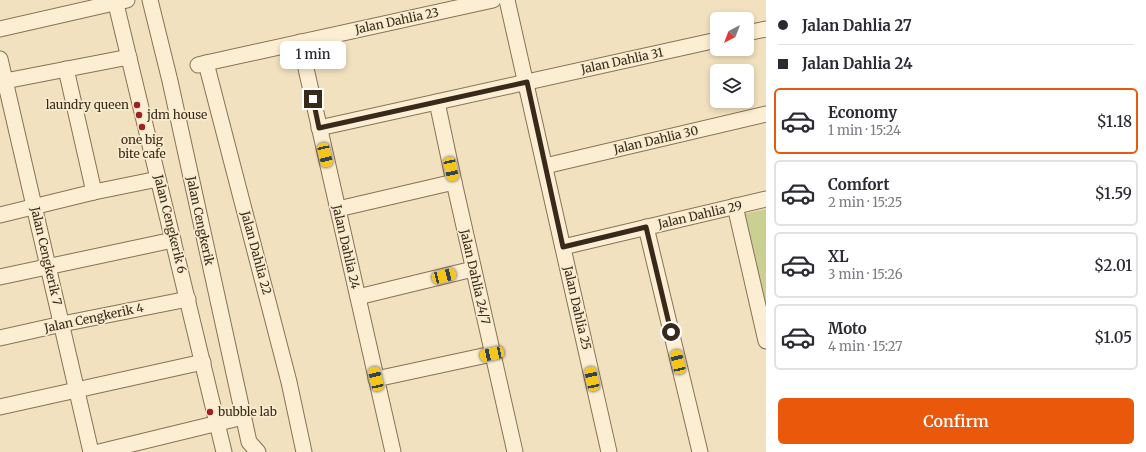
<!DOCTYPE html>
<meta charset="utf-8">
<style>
body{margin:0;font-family:Merriweather,serif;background:#f7f7f7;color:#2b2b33;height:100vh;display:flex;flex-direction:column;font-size:15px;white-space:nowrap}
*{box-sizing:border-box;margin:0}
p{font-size:13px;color:#7c7c81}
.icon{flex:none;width:22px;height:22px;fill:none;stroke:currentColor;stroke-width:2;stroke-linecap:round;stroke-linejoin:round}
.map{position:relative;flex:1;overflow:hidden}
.details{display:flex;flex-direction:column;background:#fff;width:380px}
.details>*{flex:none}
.banner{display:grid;align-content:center;height:88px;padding:0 12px;background:#fff}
.needle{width:26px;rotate:222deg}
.fabs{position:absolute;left:710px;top:12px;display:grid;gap:8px}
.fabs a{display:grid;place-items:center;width:44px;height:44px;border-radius:6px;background:#fff;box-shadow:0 2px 6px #0003;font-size:20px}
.end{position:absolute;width:18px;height:18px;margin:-9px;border:5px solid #39291b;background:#fff;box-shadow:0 0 0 2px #fff}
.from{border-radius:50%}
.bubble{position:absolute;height:28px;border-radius:6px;background:#fff;box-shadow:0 2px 6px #0003;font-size:13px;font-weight:600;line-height:28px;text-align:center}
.car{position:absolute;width:12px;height:24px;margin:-12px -6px;border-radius:5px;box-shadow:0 0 3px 1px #0007;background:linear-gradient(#f5c518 24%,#345 0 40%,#f5c518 0 76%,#345 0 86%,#f5c518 0)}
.banner b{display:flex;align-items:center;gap:14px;height:38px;font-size:15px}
.banner b+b{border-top:1px solid #e1e1e2}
.banner i{width:10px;height:10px;background:#2b2b33}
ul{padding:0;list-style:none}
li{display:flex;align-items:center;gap:12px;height:66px;margin:0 8px 6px;padding:0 4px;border:2px solid #e1e1e2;border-radius:6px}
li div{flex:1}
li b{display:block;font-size:15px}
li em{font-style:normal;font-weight:600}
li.active{border-color:#ea580c}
li>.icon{width:36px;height:36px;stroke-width:1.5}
.primary-button{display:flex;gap:8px;margin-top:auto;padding:8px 12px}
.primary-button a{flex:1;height:46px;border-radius:6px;background:#ea580c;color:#fff;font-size:16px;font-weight:600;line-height:46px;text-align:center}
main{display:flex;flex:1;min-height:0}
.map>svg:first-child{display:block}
.green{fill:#cad092}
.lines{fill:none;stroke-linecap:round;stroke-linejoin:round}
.minor-casing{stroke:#8b7156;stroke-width:17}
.minor{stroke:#fbeed2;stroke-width:15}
.route{stroke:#39291b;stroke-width:5}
.poi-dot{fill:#9e2124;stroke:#f8ebce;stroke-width:1.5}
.labels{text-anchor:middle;stroke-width:3.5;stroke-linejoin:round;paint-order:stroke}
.street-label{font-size:12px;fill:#39291b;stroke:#f8ebce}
.poi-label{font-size:12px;fill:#39291b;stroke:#f8ebce;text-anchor:start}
</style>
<main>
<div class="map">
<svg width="766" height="452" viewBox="0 0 766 452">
<rect width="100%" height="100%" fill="#f1e1be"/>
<polygon class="green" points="766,209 766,302 764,302 743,214"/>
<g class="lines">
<g class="minor-casing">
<g id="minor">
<polyline points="115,0 224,452"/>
<polyline points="150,0 170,81 249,442 258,452"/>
<polyline points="507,0 609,452"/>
<polyline points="0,29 127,0"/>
<polyline points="747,33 766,29"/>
<polyline points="300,42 393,452"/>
<polyline points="0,59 91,452"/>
<polyline points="206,63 493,0"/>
<polyline points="198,65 206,63 289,382 304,452"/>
<polyline points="66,69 94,192"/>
<polyline points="5,81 129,57"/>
<polyline points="437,102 454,182 515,452"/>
<polyline points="319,128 717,40"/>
<polyline points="545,166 766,114"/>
<polyline points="735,206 766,341"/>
<polyline points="338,209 454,182"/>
<polyline points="0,215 94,192 158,179"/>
<polyline points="646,227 700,452"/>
<polyline points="563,247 766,199"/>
<polyline points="0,277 173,240"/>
<polyline points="358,297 473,269"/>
<polyline points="0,338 62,324 188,299"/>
<polyline points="376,379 492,354"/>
<polyline points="0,407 203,362"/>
<polyline points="99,452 243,417"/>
</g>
</g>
<use href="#minor" class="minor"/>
</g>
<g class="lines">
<polyline class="route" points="313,99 319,128 527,82 563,247 646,227 671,332"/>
</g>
<g class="poi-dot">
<circle cx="137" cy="105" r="4"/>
<circle cx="139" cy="115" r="4"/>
<circle cx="142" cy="127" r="4"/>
<circle cx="210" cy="412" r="4"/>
</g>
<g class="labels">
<g class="street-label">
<text transform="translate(397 21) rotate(-12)" y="4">Jalan Dahlia 23</text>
<text transform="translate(622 61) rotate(-12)" y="4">Jalan Dahlia 31</text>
<text transform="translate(656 140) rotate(-13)" y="4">Jalan Dahlia 30</text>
<text transform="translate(700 215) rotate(-13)" y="4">Jalan Dahlia 29</text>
<text transform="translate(200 221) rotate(78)" y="4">Jalan Cengkerik</text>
<text transform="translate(170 224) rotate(76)" y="4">Jalan Cengkerik 6</text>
<text transform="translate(346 247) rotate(77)" y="4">Jalan Dahlia 24</text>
<text transform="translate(256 253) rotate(75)" y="4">Jalan Dahlia 22</text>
<text transform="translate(46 256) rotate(77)" y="4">Jalan Cengkerik 7</text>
<text transform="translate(475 277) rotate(77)" y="4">Jalan Dahlia 24/7</text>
<text transform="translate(577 308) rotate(77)" y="4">Jalan Dahlia 25</text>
<text transform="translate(94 318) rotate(-12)" y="4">Jalan Cengkerik 4</text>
</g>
<g class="poi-label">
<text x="129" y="109" text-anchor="end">laundry queen</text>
<text x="147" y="119">jdm house</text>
<text x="142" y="144" text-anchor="middle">one big<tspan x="142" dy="14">bite cafe</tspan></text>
<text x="218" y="416">bubble lab</text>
</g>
</g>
</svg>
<div class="fabs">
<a><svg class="needle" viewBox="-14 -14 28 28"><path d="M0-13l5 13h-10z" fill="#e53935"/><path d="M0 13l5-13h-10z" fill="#7c7c81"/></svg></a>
<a><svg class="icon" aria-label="layers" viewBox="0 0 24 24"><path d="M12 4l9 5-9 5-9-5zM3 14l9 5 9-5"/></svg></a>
</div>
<i class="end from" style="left:671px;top:332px"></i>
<i class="end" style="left:313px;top:99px"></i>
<div class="bubble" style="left:280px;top:41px;width:66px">1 min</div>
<i class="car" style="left:325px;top:155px;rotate:167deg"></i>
<i class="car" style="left:451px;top:169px;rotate:168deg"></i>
<i class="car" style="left:444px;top:276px;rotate:76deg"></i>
<i class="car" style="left:492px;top:354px;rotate:258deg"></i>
<i class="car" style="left:678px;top:362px;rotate:347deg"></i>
<i class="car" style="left:376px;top:379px;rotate:347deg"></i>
<i class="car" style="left:592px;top:379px;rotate:348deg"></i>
</div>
<section class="details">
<div class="banner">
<b><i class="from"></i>Jalan Dahlia 27</b>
<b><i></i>Jalan Dahlia 24</b>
</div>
<ul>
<li class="active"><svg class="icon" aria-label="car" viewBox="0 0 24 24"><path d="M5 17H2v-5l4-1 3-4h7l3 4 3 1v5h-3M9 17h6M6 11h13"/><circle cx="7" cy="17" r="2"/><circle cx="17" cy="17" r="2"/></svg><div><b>Economy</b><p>1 min · 15:24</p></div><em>$1.18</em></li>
<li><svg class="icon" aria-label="car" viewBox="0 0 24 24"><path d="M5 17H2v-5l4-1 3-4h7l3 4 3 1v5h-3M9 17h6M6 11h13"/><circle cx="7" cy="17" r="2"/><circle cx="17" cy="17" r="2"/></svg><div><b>Comfort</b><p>2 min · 15:25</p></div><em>$1.59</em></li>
<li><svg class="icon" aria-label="car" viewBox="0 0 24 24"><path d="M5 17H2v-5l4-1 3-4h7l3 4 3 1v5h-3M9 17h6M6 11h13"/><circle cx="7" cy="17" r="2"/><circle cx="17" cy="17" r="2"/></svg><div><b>XL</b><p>3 min · 15:26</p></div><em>$2.01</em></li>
<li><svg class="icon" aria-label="car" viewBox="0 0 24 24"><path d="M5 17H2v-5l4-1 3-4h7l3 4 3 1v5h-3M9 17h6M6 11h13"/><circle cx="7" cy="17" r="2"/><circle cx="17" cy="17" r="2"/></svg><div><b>Moto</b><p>4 min · 15:27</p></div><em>$1.05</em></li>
</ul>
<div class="primary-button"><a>Confirm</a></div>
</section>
</main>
